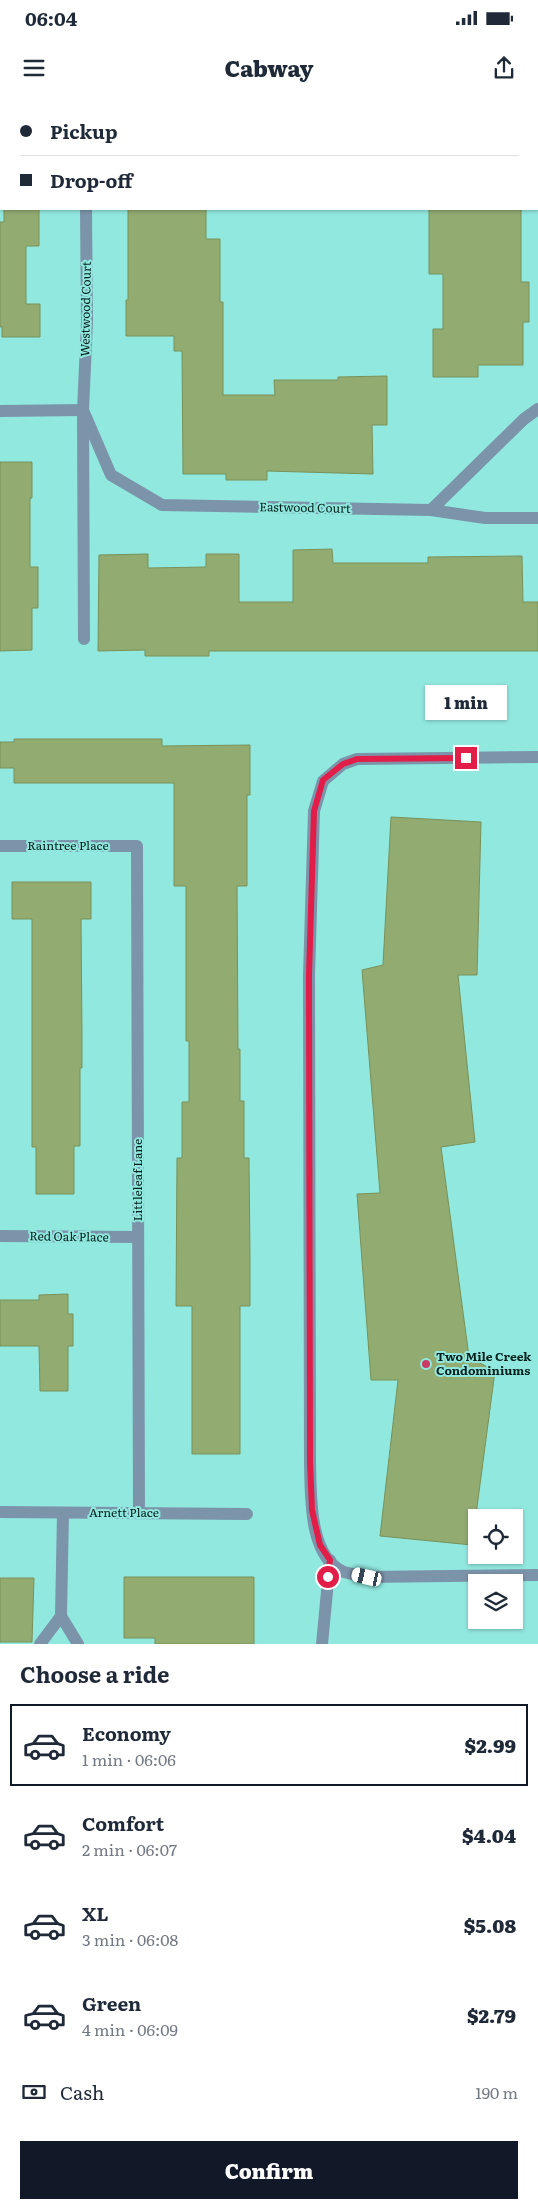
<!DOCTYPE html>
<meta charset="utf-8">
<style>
body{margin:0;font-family:Literata,serif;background:#f6f6f7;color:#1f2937;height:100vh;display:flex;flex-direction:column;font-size:19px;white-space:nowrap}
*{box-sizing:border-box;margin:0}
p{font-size:16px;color:#747a83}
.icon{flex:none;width:28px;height:28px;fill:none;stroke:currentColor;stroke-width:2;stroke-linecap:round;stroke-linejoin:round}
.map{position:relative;height:1544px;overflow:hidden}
.details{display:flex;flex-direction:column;background:#fff;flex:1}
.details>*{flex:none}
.top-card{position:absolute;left:0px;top:0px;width:539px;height:110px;box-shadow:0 1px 4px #0004;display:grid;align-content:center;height:110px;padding:0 20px;background:#fff}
.controls{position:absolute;left:468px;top:1409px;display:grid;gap:10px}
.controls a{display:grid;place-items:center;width:55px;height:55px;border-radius:0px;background:#fff;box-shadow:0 1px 4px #0004;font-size:25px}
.end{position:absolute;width:22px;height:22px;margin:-11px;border:6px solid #e11d48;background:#fff;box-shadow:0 0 0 2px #fff}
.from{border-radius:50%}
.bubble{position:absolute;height:35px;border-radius:0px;background:#fff;box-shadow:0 1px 4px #0004;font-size:16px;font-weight:800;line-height:35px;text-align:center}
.car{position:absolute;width:15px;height:30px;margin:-15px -8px;border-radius:6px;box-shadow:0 0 4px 1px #0007;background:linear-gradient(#fff 24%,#345 0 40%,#fff 0 76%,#345 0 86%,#fff 0)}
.top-card b{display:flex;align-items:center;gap:18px;height:48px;font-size:19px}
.top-card b+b{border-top:1px solid #e0e1e3}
.top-card i{width:12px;height:12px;background:#1f2937}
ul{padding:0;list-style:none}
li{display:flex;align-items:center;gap:15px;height:82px;margin:0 10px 8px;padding:0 10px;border:2px solid transparent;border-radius:0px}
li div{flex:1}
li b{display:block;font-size:19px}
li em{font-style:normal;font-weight:800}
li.current{border-color:#111827}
li>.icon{width:45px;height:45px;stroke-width:1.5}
h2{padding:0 20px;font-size:22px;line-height:60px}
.pay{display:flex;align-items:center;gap:12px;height:55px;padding:0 20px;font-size:19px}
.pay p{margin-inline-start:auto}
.cta{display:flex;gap:10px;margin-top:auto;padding:10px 20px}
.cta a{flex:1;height:58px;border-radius:0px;background:#111827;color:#fff;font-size:20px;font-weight:800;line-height:58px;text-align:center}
.status{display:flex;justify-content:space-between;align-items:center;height:35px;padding:0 25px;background:#fff;direction:ltr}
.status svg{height:14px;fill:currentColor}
header{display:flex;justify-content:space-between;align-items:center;height:65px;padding:0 20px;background:#fff;font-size:22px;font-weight:800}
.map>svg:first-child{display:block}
.building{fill:#92ab71;stroke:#799158}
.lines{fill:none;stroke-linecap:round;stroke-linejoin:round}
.service{stroke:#7c94aa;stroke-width:12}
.minor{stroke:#7c94aa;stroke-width:12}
.route{stroke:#e11d48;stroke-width:6}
.poi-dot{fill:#c83a64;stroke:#91e8df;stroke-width:2}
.labels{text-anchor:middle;stroke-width:4;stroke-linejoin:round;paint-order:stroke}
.street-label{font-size:12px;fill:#031f1c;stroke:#91e8df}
.poi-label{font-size:12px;font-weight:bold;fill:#031f1c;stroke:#91e8df;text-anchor:start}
</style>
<div class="status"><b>06:04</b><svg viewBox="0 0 49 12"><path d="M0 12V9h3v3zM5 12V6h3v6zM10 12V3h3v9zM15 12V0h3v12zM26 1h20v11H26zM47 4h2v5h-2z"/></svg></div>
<header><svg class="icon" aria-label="menu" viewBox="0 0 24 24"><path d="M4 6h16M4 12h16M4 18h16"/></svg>Cabway<svg class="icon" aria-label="share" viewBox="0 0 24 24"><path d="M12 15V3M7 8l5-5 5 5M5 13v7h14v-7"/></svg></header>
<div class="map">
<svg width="538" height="1544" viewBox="0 0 538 1544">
<rect width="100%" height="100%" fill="#91e8df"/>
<g class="building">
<polygon points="4,109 39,109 39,146 26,146 26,204 40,204 40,237 2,237 2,227 0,227 0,122 4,122"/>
<polygon points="128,109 206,109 206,139 220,139 220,202 223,202 223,295 275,295 274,280 338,280 338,277 387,276 387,325 372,325 373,374 267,371 267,380 226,380 226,374 183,374 182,251 174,251 174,236 126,236 126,200 128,200"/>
<polygon points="429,109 521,109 521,182 529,182 529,222 523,222 523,265 478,265 478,277 433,277 433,229 443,229 443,174 429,174"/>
<polygon points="0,362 32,362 32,398 30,398 30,467 38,467 38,508 32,508 32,550 0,551"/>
<polygon points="332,449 333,463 428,463 428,457 522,456 523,502 538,502 538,551 209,551 209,556 145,556 145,550 98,551 99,455 148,454 148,468 206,467 206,454 239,454 239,502 293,502 293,450"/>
<polygon points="14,639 162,639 162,646 250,645 250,695 247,695 247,786 237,786 238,949 240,949 240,1001 244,1001 244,1058 249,1058 250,1158 250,1206 240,1206 240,1354 192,1354 192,1206 176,1206 177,1058 182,1058 182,1002 189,1002 189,941 186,941 186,786 174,786 174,683 14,683 14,668 0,668 0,642 14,642"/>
<polygon points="391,717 481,722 477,875 458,875 475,1042 441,1047 469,1257 495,1271 472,1445 380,1436 398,1280 371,1280 357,1094 380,1093 362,870 383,865"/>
<polygon points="12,782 91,782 91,819 81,819 82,934 82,968 80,968 80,1046 74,1046 74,1094 36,1094 36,1047 32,1047 32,819 12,819"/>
<polygon points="68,1194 68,1214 73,1214 73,1246 68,1246 68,1291 40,1291 39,1246 0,1246 0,1200 39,1200 39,1195"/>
<polygon points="124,1477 254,1477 254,1544 155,1544 155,1538 124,1538"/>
<polygon points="0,1478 34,1478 32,1542 0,1542"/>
</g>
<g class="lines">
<g class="service">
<polyline points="431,410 485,418 538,418"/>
<path d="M538,657L357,659L343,664L323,681L314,711L309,875L310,1362C311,1394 308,1457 344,1472C351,1474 360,1475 367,1477L538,1475"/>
<polyline points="63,1413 61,1516 78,1544"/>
<polyline points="40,1544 61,1516"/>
<polyline points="322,1544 330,1460"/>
</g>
<g class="minor">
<polyline points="85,0 85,1"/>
<polyline points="520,0 521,1"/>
<polyline points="538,27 538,28"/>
<polyline points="83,310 111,375 162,405 431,410 524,319 538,309"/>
<polyline points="0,311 83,310"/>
<polyline points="84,539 83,310 87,222 86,109"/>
<polyline points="0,746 137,746 139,1413"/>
<polyline points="0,1136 138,1137"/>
<polyline points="0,1412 247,1414"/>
</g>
</g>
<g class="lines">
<polyline class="route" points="328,1477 330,1460 320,1445 312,1410 310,1362 309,875 314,711 323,680 343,664 357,659 466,658"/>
</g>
<circle class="poi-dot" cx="426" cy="1264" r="5"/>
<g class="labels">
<g class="street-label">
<text transform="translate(86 209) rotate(-89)" y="4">Westwood Court</text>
<text transform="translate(305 408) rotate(1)" y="4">Eastwood Court</text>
<text x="68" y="750">Raintree Place</text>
<text transform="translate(138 1080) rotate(-90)" y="4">Littleleaf Lane</text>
<text transform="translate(69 1137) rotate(1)" y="4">Red Oak Place</text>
<text x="124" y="1417">Arnett Place</text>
</g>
<g class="poi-label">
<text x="436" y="1261">Two Mile Creek<tspan x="436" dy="14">Condominiums</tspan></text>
</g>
</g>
</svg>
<div class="controls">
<a><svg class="icon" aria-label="locate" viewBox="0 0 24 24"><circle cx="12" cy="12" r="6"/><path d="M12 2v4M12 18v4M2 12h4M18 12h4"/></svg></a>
<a><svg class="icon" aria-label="layers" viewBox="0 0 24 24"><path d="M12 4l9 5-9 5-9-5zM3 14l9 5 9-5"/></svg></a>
</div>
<i class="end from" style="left:328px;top:1477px"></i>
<i class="end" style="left:466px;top:658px"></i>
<div class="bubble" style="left:425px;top:585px;width:82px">1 min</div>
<i class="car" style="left:367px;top:1477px;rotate:283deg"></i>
<div class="top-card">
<b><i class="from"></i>Pickup</b>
<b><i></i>Drop-off</b>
</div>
</div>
<section class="details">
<h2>Choose a ride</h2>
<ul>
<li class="current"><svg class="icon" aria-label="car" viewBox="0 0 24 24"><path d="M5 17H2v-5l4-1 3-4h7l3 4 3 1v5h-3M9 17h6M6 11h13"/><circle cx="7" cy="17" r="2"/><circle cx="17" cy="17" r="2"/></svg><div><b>Economy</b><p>1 min · 06:06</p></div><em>$2.99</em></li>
<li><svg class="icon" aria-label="car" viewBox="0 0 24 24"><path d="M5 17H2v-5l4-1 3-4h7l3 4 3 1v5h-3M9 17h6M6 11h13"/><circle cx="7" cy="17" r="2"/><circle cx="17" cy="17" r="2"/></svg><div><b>Comfort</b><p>2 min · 06:07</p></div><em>$4.04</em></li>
<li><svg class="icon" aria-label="car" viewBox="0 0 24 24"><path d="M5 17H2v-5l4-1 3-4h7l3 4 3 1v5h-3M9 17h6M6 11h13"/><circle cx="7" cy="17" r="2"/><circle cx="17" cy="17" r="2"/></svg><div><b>XL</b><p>3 min · 06:08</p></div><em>$5.08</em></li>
<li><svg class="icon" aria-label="car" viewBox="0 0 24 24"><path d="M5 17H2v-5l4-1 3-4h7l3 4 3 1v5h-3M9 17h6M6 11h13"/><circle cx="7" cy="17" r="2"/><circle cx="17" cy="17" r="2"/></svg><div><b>Green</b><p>4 min · 06:09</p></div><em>$2.79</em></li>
</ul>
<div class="pay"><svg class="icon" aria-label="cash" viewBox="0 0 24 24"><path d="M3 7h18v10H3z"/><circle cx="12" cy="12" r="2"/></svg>Cash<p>190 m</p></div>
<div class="cta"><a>Confirm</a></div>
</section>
